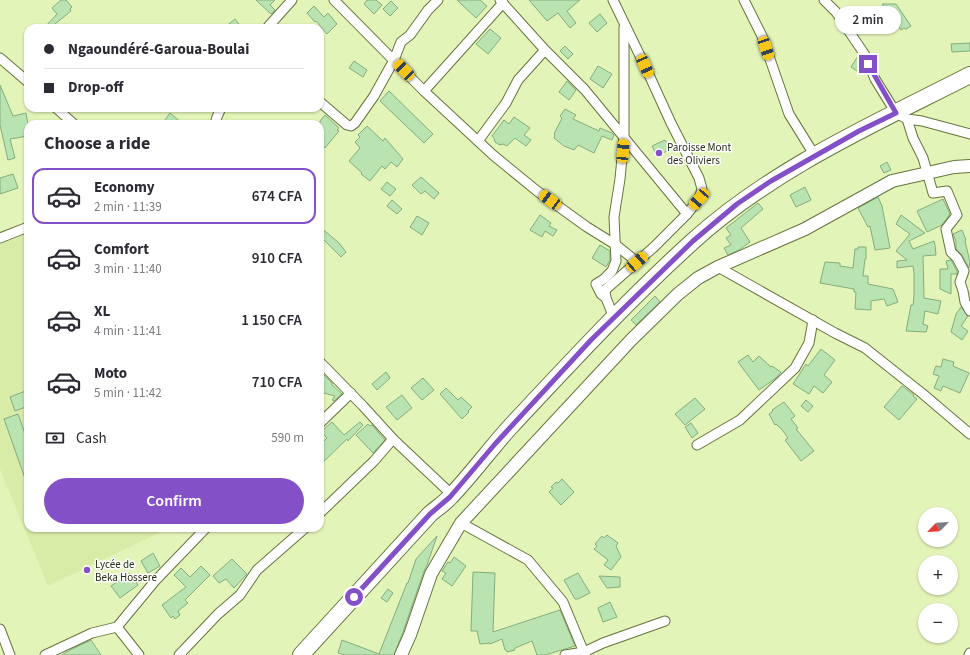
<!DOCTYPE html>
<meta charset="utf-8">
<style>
body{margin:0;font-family:"Source Sans 3",sans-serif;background:#f7f7f7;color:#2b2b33;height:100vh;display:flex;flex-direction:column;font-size:15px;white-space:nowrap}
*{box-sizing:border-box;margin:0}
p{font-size:13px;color:#7c7c81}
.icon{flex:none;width:22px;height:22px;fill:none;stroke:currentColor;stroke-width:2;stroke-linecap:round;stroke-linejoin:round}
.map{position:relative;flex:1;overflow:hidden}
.drawer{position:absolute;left:24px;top:120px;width:300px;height:412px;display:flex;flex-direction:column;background:#fff;border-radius:12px;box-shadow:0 1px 3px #0004}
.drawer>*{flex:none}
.banner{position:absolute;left:24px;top:24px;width:300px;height:88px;border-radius:12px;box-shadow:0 1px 3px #0004;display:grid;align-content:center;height:88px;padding:0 20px;background:#fff}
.needle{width:26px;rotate:246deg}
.fabs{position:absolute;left:918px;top:507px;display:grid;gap:8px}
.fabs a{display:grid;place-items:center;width:40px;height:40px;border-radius:50%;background:#fff;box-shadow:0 1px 3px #0004;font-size:20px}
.end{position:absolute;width:18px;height:18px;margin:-9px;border:5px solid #8450c7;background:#fff;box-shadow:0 0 0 2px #fff}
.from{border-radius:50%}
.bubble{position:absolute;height:28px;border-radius:14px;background:#fff;box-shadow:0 1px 3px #0004;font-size:13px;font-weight:600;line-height:28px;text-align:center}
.car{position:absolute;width:12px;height:24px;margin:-12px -6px;border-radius:5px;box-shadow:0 0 3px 1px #0007;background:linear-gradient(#f5c518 24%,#345 0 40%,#f5c518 0 76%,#345 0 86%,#f5c518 0)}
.banner b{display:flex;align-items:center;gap:14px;height:38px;font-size:15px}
.banner b+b{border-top:1px solid #e1e1e2}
.banner i{width:10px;height:10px;background:#2b2b33}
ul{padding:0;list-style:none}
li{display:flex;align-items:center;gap:12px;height:56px;margin:0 8px 6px;padding:0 12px;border:2px solid transparent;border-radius:12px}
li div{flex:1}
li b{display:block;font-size:15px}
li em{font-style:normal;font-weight:600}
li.current{border-color:#8450c7}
li>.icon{width:36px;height:36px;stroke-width:1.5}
h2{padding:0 20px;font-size:18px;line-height:48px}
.pay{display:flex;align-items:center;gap:10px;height:44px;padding:0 20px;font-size:15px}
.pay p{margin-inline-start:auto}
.primary-button{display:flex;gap:8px;margin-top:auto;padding:8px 20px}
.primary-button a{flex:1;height:46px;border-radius:24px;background:#8450c7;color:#fff;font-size:16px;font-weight:600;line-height:46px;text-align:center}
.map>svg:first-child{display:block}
.built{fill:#d8eba7}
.building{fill:#b9e4b2;stroke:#84ad7d}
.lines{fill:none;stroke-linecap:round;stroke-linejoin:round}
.street-casing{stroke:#66743d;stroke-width:11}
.secondary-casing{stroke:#66743d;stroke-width:14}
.highway-casing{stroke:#66743d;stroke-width:18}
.street{stroke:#fff;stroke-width:9}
.secondary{stroke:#fff;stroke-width:12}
.highway{stroke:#fff;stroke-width:16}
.route{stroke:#8450c7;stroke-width:5}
.poi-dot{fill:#8450c7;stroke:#fff;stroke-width:1.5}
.labels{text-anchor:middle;stroke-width:3;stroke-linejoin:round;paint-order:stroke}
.poi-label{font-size:11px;fill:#292f18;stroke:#fff;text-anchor:start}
</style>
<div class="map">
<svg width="970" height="655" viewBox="0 0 970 655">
<rect width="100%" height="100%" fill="#e3f4b8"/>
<polygon class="built" points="28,233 28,528 169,528 48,586 0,469 0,244"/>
<g class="building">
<polygon points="61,0 66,0 72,7 70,9 71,11 50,28 46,28 45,27 57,14 52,8"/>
<polygon points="256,0 275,0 270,5 275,10 271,14"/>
<polygon points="367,0 376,0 382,5 374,14 364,4"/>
<polygon points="457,0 480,0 487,6 476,18"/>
<polygon points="529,0 580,0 567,11 576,23 570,28 558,13 547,21"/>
<polygon points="391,1 398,8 390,16 383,9"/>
<polygon points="882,4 896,4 911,26 906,29 904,28 901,30"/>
<polygon points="314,6 324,17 328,13 337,24 327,34 316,21 315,22 307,13"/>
<polygon points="600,14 607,23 597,32 589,23"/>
<polygon points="235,19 242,28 224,28"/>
<polygon points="490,29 501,38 488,54 476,44"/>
<polygon points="970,43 970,51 952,52 951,44"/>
<polygon points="565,46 573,54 568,59 560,51"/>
<polygon points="858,56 862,63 857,71 851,67"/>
<polygon points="354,61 367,70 363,77 349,68"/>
<polygon points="598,66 612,74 603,88 590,79"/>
<polygon points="567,81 576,90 569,100 559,92"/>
<polygon points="0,85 13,116 26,113 28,124 28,126 26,126 28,136 10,139 15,158 8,160 0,125"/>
<polygon points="389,91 433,134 424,143 380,101"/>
<polygon points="565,109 576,115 573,119 599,131 600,128 612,133 614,135 612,140 602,136 594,153 578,145 574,150 564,146 554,138 555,135 554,134 562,118 560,116"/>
<polygon points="170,113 183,124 162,124"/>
<polygon points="325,115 339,128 337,130 339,131 325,148 320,141 320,121"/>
<polygon points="514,117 530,128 524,135 531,140 526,146 515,138 507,146 503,144 500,145 495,142 494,138 492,136 504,120 509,124"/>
<polygon points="367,126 383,141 385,138 403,159 397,167 391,162 385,169 382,166 370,181 361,174 362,173 349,161 360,148 355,142 360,137 358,135"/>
<polygon points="665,140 671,149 657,156 652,146"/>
<polygon points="887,162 891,170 884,173 880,166"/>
<polygon points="13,174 18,188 0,194 0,178"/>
<polygon points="421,177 439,193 434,199 425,191 421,194 412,185"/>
<polygon points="387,182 396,189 390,196 381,189"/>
<polygon points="805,187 811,200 796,207 790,195"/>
<polygon points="878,197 882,206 890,248 875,250 870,226 868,227 858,208"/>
<polygon points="943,199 950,214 942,225 927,232 917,211"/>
<polygon points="392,200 402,209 397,214 387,206"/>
<polygon points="758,203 763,209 741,228 750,242 739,250 728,255 724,248 731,245 726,238 731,235 726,228"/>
<polygon points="540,215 551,223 549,226 557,230 553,236 545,231 542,237 530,230"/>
<polygon points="901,215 925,233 909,241 913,249 934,241 935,245 936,255 923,256 924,298 941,301 938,314 925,311 923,324 928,326 926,332 906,331 911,305 913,305 914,296 914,273 913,266 897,268 897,261 907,260 896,251 910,234 896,224"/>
<polygon points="417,216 429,223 422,235 410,227"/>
<polygon points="320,227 339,243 346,252 341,257 320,236"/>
<polygon points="962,230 966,240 965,241 970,262 969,268 962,255 956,249 956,241 953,234"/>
<polygon points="600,245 610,251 610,260 606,267 592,258"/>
<polygon points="858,247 866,247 866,259 865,259 863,276 868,276 868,284 893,289 898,302 887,306 884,299 871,301 871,310 855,309 856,292 854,292 854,289 820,283 825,262 840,263 840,266 853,268 855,249 858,249"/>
<polygon points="951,260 957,271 957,274 951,274 951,294 940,289 940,269 948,269 946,261"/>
<polygon points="655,296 660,302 636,325 631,320"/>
<polygon points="961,307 968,316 961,326 968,331 962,340 951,332 956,314"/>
<polygon points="821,349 835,360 824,375 832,382 823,393 814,386 809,394 793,384 806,364 808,366"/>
<polygon points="748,355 753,362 759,356 771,367 772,366 781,372 776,378 759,390 738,362"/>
<polygon points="943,359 954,362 953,366 969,373 960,393 943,386 941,391 934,388 939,376 933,374 936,366 941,367"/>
<polygon points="320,371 332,383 332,385 342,394 334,401 332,400 335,396 320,392"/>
<polygon points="386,372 390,378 377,390 372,384"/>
<polygon points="423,378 434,390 422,400 411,388"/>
<polygon points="902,386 914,395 913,396 917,399 899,420 884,407"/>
<polygon points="446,388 458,400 461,397 472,407 468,411 469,412 462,419 440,394"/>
<polygon points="28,390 28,406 15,411 10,397"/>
<polygon points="402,395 412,408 397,420 386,407"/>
<polygon points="695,398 705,409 685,425 675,414"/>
<polygon points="806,400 813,406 808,412 801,406"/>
<polygon points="784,402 795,416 791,419 798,428 796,429 814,451 801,461 785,440 788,438 780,427 779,427 776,424 775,425 769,414 773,411 772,410"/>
<polygon points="18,414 28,442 27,484 4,419"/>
<polygon points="332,422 344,435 360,422 363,425 348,441 347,439 320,465 320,445 327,438 321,432"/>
<polygon points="691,423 698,433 692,438 685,427"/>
<polygon points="368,424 370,426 372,425 385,440 373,453 356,435"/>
<polygon points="562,479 574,492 561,505 549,492 553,488 551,487 556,482 558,483"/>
<polygon points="607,535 618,543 616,546 621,557 611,570 604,565 608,560 594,549 597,546 595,544 602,536 604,538"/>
<polygon points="437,536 427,565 424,571 403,632 394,655 345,655 338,653 342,640 379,654 407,583 408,583 416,559"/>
<polygon points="153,553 160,566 148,573 141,561"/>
<polygon points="454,557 466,566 452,586 442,579 446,573 442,571 448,562 450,563"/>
<polygon points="232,559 247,574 234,588 226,579 219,583 213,576"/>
<polygon points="201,566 210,575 185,600 188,603 178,611 180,615 175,619 173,616 171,618 162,605 186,587 174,575 181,568 190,577"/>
<polygon points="473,572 495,573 493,632 560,610 575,646 545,655 537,655 532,641 515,648 515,650 507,652 506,650 505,650 502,639 490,644 490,643 480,644 477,631 471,631"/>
<polygon points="130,573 138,585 120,598 111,586"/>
<polygon points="578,573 590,593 578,599 575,599 564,580"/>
<polygon points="599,576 620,577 620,587 607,588"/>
<polygon points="388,589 393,593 387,602 381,598"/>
<polygon points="610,602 617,617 603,622 598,608"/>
<polygon points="91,640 101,655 62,655 70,650"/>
</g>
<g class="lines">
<g class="street-casing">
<g id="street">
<polyline points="334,0 424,91 493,155 537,191 587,227 616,245 637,262"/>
<polyline points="500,0 545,50 585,90 687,214"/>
<polyline points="613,0 645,66 671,123 699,178 702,189 699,199 687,214 654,247 605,290 606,298 614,318"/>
<polyline points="744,0 762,36 789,114 815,156"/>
<polyline points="824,0 836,12 865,55 875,79 896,113 907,119 913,138 923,158 933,193 947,191 957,215 946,229 951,252 957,258 964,271 960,282 963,291 965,302 970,311"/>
<polyline points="267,28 292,0"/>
<polyline points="0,58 28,82"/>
<polyline points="424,91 503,3"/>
<polyline points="320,102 347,125 351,126 355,123 374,96 394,60 401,42 410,35 428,10 438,0"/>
<polyline points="56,108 74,124"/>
<polyline points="907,119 922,121 970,134"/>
<polyline points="215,124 217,117 221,108"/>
<polyline points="478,141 506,103 518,80 545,50"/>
<polyline points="0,238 28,227"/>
<polyline points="718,267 835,333 865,348 923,394 970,434"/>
<polyline points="606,298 601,294 596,284 604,279 612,271 616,261 614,217 620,179 624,136 624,27"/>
<polyline points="320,362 363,406 393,439 447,490 450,497"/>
<polyline points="320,423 351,393"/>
<polyline points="697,445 740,420 795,368 809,343 813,320"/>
<polyline points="320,513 374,461 393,439"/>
<polyline points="461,523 528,560 563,602 585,655"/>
<polyline points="117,627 139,655"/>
<polyline points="0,629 10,655"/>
<polyline points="45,655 92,633 117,627 155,581 206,528"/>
<polyline points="179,655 218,614 240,595 257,570 305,528"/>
<polyline points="565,655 584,652 603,643 665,621"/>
<polyline points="969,655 970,653"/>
</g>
</g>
<g class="secondary-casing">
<polyline id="secondary" points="401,655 410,635 431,574 461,523 631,340 678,294 698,278 718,267 805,229 892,181 954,167 970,166"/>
</g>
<g class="highway-casing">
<path id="highway" d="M301,655L430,514C437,508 445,503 451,496C472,474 490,449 511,426C570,363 628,300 692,242C772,169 874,124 970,75"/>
</g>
<use href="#street" class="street"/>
<use href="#secondary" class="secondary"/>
<use href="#highway" class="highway"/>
</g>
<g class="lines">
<polyline class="route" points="354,597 430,514 450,497 495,444 591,340 693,241 737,204 771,181 859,131 896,113 868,64"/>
</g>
<g class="poi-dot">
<circle cx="659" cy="153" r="4"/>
<circle cx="87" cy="570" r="4"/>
</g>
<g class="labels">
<g class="poi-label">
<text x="667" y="151">Paroisse Mont<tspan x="667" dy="13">des Oliviers</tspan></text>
<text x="95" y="568">Lycée de<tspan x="95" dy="13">Beka Hossere</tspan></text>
</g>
</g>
</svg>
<div class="fabs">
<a><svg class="needle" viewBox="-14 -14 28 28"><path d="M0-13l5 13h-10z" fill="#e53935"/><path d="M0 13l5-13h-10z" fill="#7c7c81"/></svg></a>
<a>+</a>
<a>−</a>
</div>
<i class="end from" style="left:354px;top:597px"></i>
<i class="end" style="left:868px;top:64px"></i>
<div class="bubble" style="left:835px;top:6px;width:66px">2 min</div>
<i class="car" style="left:766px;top:48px;rotate:162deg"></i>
<i class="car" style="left:645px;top:66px;rotate:156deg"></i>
<i class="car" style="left:404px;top:70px;rotate:316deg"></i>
<i class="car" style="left:623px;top:151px;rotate:5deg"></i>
<i class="car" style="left:699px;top:199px;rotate:221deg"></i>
<i class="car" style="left:550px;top:200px;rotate:306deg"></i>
<i class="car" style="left:637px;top:262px;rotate:49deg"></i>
<div class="banner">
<b><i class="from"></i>Ngaoundéré-Garoua-Boulai</b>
<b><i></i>Drop-off</b>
</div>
<section class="drawer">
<h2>Choose a ride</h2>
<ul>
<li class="current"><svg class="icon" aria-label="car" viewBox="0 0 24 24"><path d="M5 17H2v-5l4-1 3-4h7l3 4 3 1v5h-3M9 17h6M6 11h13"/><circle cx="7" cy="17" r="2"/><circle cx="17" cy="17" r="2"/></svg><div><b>Economy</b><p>2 min · 11:39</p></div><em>674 CFA</em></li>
<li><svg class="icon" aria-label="car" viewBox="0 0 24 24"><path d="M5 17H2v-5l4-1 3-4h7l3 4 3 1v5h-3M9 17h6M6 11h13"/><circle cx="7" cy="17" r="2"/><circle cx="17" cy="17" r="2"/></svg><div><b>Comfort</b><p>3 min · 11:40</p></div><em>910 CFA</em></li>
<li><svg class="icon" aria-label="car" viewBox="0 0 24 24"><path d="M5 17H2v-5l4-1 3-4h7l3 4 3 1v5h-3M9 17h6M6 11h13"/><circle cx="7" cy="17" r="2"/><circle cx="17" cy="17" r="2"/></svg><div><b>XL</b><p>4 min · 11:41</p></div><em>1 150 CFA</em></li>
<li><svg class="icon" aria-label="car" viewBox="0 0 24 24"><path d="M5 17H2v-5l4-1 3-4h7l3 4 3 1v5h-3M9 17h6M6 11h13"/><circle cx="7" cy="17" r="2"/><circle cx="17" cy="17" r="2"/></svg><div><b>Moto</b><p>5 min · 11:42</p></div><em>710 CFA</em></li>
</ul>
<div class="pay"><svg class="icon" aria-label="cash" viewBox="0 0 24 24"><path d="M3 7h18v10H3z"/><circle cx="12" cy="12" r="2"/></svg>Cash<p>590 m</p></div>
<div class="primary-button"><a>Confirm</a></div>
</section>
</div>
